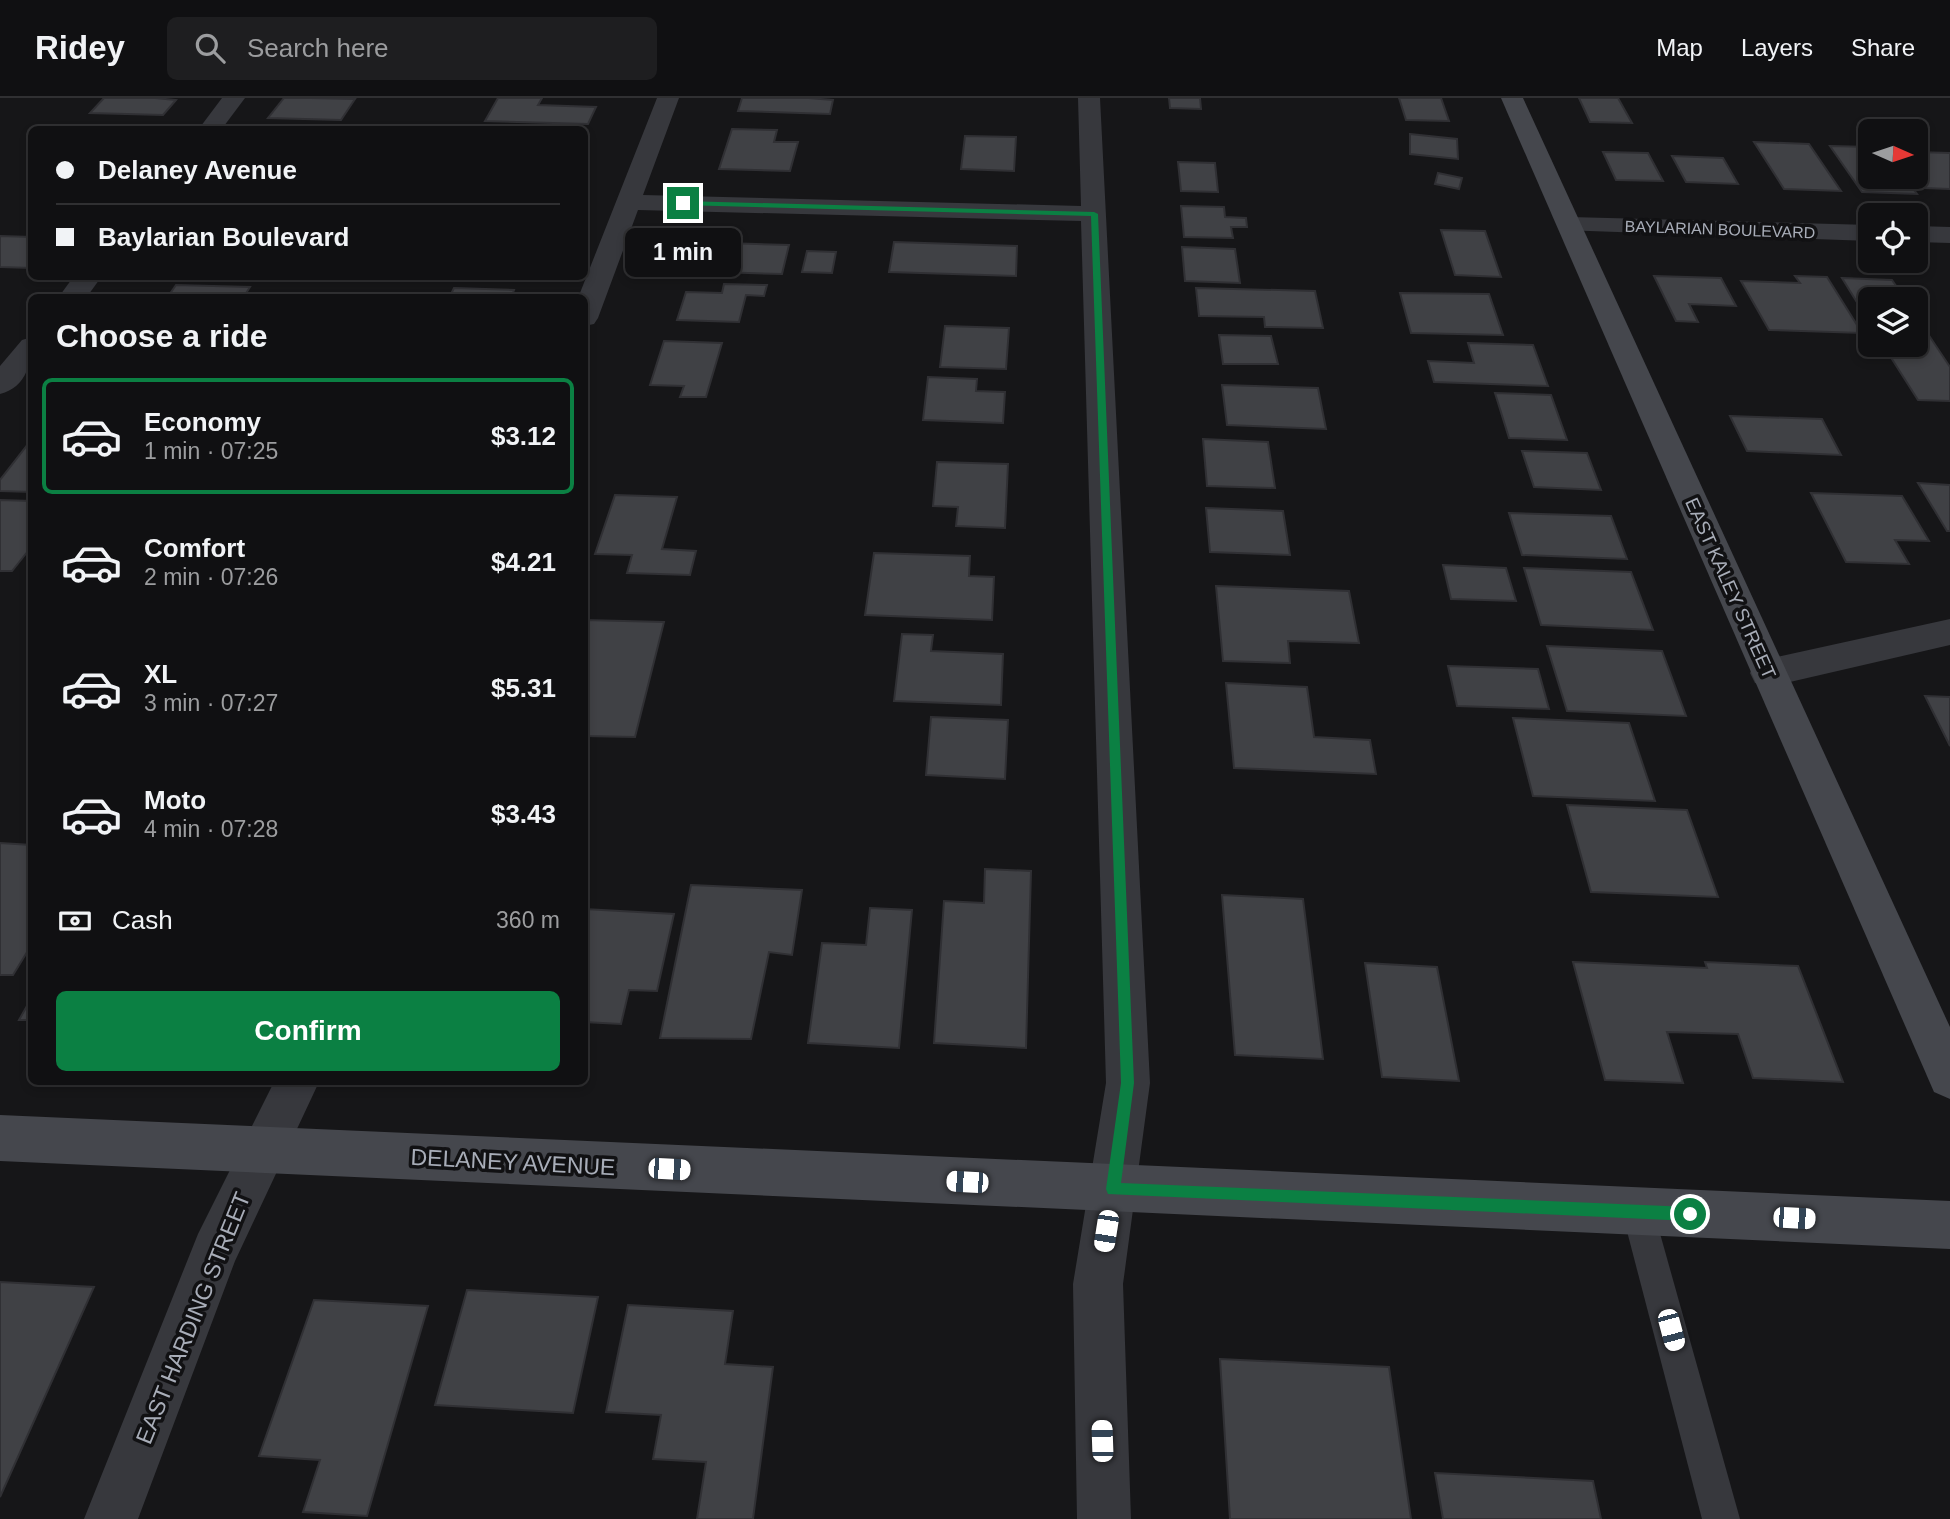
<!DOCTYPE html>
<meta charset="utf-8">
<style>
body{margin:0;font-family:Helvetica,sans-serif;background:#1e1e20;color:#f1f3f6;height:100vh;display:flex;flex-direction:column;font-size:26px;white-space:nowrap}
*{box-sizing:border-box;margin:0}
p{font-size:23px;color:#9c9d9f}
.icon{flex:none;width:38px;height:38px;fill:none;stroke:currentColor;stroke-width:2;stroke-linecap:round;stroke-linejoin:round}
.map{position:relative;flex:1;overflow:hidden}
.sheet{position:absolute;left:28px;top:196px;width:560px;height:791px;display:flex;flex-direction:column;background:#101012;border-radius:10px;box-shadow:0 4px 10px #0003,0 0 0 2px #303032}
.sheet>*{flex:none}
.banner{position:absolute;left:28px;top:28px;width:560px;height:154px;border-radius:10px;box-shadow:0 4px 10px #0003,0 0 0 2px #303032;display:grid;align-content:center;height:154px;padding:0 28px;background:#101012}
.needle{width:46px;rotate:93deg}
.buttons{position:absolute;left:1858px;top:21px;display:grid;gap:14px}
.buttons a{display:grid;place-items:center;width:70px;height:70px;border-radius:10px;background:#101012;box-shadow:0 4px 10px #0003,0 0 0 2px #303032;font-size:35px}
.end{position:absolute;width:32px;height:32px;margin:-16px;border:9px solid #0b8043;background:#fff;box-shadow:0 0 0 4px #fff}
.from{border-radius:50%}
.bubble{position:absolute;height:49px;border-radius:10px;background:#101012;box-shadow:0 4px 10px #0003,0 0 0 2px #303032;font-size:23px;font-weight:600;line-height:49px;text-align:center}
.car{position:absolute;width:21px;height:42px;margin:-21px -10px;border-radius:9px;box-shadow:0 0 5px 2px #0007;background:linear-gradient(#fff 24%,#345 0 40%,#fff 0 76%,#345 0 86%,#fff 0)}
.banner b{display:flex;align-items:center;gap:24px;height:66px;font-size:26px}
.banner b+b{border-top:2px solid #303032}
.banner i{width:18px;height:18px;background:#f1f3f6}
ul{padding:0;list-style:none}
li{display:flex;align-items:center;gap:21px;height:116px;margin:0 14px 10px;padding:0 14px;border:4px solid transparent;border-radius:10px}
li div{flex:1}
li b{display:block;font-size:26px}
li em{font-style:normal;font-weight:600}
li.current{border-color:#0b8043}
li>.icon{width:63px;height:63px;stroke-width:1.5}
h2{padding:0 28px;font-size:32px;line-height:84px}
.pay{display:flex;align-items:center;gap:18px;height:77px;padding:0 28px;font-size:26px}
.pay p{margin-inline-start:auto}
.button{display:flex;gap:14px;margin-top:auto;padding:14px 28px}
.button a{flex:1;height:80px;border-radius:10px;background:#0b8043;color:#fff;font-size:28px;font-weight:600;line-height:80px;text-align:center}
header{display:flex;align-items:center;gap:42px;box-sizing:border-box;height:98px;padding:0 35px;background:#101012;border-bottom:2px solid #303032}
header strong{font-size:33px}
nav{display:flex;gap:38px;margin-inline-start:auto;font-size:24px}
.search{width:490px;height:63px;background:#1e1e20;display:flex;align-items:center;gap:18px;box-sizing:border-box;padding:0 24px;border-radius:10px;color:#9c9d9f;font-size:26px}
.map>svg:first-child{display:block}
.building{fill:#404145;stroke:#303034;stroke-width:2}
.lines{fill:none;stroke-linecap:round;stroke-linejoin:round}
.lane{fill:#37383d;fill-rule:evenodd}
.street{fill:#37383d;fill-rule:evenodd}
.secondary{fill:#45474d;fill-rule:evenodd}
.route{fill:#0b8043}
.labels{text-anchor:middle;stroke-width:7;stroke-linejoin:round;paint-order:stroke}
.far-street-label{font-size:16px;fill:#a8adb8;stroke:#111113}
.street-label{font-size:19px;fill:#a8adb8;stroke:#111113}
.near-street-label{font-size:23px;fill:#a8adb8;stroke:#111113}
</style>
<header>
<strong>Ridey</strong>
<div class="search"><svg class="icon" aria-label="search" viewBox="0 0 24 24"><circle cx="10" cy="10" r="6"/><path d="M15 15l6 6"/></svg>Search here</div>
<nav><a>Map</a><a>Layers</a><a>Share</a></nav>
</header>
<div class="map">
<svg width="1950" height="1421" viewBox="0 0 1950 1421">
<rect width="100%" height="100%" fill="#161618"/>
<g class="building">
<polygon points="104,0 155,0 176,2 163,17 90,15"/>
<polygon points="284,0 311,0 355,1 341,22 268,20"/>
<polygon points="498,0 542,0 538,7 596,9 588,26 485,23"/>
<polygon points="742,0 809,0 833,2 830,16 738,13"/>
<polygon points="1169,0 1200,0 1201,11 1170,10"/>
<polygon points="1399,0 1441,0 1449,23 1406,22"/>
<polygon points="1579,0 1618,0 1632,25 1590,24"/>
<polygon points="109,27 149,29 147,32 105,32"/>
<polygon points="261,27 318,29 317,32 258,32"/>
<polygon points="732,31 777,32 774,44 798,44 790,73 719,71"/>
<polygon points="1410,36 1457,41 1458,61 1410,56"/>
<polygon points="965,38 1016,39 1014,73 961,71"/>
<polygon points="1754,44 1809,46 1841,93 1784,91"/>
<polygon points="1830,48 1871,49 1871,79 1905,79 1917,96 1862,94"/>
<polygon points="1603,54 1648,55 1663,83 1616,82"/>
<polygon points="1916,54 1950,55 1950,91 1924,90 1915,79"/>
<polygon points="1672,58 1723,60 1738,86 1686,84"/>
<polygon points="1178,64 1215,65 1218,94 1181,93"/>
<polygon points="1438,75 1462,80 1459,91 1435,86"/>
<polygon points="1181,108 1224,109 1225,119 1246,120 1247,129 1231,129 1233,140 1184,139"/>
<polygon points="1441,132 1485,133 1501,179 1455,177"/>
<polygon points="0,138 32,139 32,170 0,169"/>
<polygon points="694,144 789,147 782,176 685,173"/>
<polygon points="894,144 1017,148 1016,178 889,174"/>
<polygon points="1182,149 1235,151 1240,185 1185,183"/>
<polygon points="807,153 836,154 832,175 802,174"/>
<polygon points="1654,178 1721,180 1736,208 1689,206 1698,224 1676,223"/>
<polygon points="1795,178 1827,179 1862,235 1769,232 1741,183 1800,185"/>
<polygon points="1842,180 1892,182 1905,201 1871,201 1871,227"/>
<polygon points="724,186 767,187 764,198 746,197 739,224 677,222 686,194 722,195"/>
<polygon points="176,187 250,189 243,200 167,200"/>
<polygon points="454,190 514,192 511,200 449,200"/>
<polygon points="1196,190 1315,193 1323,230 1265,229 1264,219 1199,218"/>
<polygon points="1400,195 1489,196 1503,237 1411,235"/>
<polygon points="1916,218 1950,269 1950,303 1918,302 1883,247 1916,247"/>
<polygon points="945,228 1009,230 1006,271 940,269"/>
<polygon points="1219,237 1271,238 1278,266 1223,266"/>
<polygon points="664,243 722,245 706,299 680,299 684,288 650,287"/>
<polygon points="1468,245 1533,247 1548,288 1434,284 1428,263 1474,265"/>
<polygon points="928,279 977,281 976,293 1005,294 1003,325 923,322"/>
<polygon points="1222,287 1318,290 1326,331 1227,327"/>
<polygon points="1495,295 1551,297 1567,342 1509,340"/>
<polygon points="1730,318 1822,321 1841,357 1747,353"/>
<polygon points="32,341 32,394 0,393 0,382"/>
<polygon points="1203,341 1268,344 1275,390 1207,388"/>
<polygon points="1522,353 1587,355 1601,392 1534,389"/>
<polygon points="937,364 1008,366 1005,430 956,428 958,409 933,408"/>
<polygon points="1918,385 1950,387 1950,433 1947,433"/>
<polygon points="1811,395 1902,398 1929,443 1895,442 1909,466 1846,464"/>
<polygon points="615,397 677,399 662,451 696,453 690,477 627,475 632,457 595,456"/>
<polygon points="0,402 32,403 32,448 12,473 0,473"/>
<polygon points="1206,410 1283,413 1290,457 1210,454"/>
<polygon points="1509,415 1611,418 1627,461 1522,457"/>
<polygon points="874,455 970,458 969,478 994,479 992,522 865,517"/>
<polygon points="1443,467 1506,470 1516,503 1451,501"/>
<polygon points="1524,470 1631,474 1653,532 1541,527"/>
<polygon points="1216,488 1349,493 1359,545 1288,543 1290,565 1223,563"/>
<polygon points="584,522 664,524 635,639 584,638 584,587 588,574 584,574"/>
<polygon points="902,536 933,537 931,553 1003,556 1001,607 894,603"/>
<polygon points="1547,548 1662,553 1686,618 1567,613"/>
<polygon points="1448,568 1538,571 1549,611 1457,608"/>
<polygon points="1226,585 1307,589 1314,639 1370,642 1376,676 1234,670"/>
<polygon points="1925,598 1950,599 1950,648"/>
<polygon points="931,619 1008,622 1005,681 926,677"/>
<polygon points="1513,620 1629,625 1655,703 1533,698"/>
<polygon points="1567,707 1687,712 1718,799 1591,794"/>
<polygon points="0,745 32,747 32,846 13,877 0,877"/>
<polygon points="985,771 1031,773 1026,950 934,945 944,803 984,805"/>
<polygon points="691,787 802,792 792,857 769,854 751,941 660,940"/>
<polygon points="1222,797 1303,801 1323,961 1235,957"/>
<polygon points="870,810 912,812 899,950 808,945 822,845 866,847"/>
<polygon points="584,811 674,816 657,893 629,892 621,926 584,924"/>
<polygon points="1573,864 1707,870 1705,864 1798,868 1843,984 1753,980 1738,936 1667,934 1683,985 1605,982"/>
<polygon points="1365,865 1437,869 1459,983 1382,979"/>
<polygon points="32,899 32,922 19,922"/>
<polygon points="0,1184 94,1189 0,1399"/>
<polygon points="467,1192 598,1199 573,1315 435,1307"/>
<polygon points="314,1202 428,1208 367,1418 303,1414 320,1362 259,1358"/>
<polygon points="628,1207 733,1213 725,1266 773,1269 753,1421 697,1421 706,1364 653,1361 661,1317 606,1314"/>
<polygon points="1220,1261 1389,1269 1411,1421 1230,1421"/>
<polygon points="1435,1375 1593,1383 1601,1421 1443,1421"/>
</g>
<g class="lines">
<polygon class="lane" points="1638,1098 1649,1103 1654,1114 1740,1421 1702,1421 1622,1114 1627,1103"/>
<g class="street">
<polygon points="222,0 245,0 221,32 198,32"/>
<polygon points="657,0 679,0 643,97 1081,108 1078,0 1100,0 1150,985 1123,1186 1131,1421 1077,1421 1073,1186 1106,985 1081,123 638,112 598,220 594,226 584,228 584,200 578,200"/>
<polygon points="1570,119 1871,127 1871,143 1561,132 1557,127 1561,122"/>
<polygon points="1916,128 1950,129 1950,145 1916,144"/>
<polygon points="74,178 102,178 86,200 58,200"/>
<path d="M32,239C32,264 27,289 0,296V268L22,242Z"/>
<polygon points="1950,521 1950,547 1768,589 1755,585 1750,575 1755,565 1768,561"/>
<polygon points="274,984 319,984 235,1163 138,1421 84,1421 198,1136"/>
</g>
<g class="secondary">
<polygon points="1501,0 1523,0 1950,929 1950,1001 1934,994"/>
<polygon points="0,1017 1950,1103 1950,1151 0,1063"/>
</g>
</g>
<polygon class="route" points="683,103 1094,114 1098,116 1134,985 1121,1085 1690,1109 1695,1111 1695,1121 1690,1123 1108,1096 1106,1091 1121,985 1091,118 681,107"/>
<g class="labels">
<g class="far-street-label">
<text transform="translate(1720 131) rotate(2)" y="6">BAYLARIAN BOULEVARD</text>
</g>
<g class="street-label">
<text transform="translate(1731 490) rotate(66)" y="7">EAST KALEY STREET</text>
</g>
<g class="near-street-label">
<text transform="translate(513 1064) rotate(3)" y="8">DELANEY AVENUE</text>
<text transform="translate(193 1220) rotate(-68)" y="8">EAST HARDING STREET</text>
</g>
</g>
</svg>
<div class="buttons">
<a><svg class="needle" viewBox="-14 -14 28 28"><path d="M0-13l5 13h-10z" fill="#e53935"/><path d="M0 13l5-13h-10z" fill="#9c9d9f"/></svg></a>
<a><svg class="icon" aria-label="locate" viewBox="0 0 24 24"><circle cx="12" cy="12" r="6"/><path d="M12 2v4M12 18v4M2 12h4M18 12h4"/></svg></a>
<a><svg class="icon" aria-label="layers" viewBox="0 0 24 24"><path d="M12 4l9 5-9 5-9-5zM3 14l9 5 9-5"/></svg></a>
</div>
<i class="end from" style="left:1690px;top:1116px"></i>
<i class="end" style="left:683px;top:105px"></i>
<div class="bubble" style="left:625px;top:130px;width:116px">1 min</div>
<i class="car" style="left:669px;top:1071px;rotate:93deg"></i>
<i class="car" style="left:967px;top:1084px;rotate:273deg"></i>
<i class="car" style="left:1794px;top:1120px;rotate:93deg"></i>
<i class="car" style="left:1106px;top:1133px;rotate:189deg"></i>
<i class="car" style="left:1671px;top:1232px;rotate:165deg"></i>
<i class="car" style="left:1102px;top:1343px;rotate:358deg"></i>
<div class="banner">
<b><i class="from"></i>Delaney Avenue</b>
<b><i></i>Baylarian Boulevard</b>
</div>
<section class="sheet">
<h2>Choose a ride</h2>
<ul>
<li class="current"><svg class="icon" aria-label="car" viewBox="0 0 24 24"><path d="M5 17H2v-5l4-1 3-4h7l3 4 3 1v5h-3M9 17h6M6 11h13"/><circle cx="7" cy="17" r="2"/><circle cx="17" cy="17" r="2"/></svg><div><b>Economy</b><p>1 min · 07:25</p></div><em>$3.12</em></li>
<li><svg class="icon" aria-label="car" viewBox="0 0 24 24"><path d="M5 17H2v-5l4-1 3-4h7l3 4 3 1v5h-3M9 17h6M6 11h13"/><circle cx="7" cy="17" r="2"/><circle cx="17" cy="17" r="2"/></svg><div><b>Comfort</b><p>2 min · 07:26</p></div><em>$4.21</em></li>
<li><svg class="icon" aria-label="car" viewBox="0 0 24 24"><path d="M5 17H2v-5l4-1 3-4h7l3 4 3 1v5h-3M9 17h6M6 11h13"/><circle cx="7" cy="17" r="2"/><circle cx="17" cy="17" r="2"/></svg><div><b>XL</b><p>3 min · 07:27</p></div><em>$5.31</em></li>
<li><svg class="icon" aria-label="car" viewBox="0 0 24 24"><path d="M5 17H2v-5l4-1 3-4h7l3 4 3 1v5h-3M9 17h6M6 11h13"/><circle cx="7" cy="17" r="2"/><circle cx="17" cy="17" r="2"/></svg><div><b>Moto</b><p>4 min · 07:28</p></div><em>$3.43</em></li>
</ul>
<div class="pay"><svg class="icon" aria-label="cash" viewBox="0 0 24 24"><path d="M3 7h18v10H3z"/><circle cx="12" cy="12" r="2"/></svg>Cash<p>360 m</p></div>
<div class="button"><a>Confirm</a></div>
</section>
</div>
